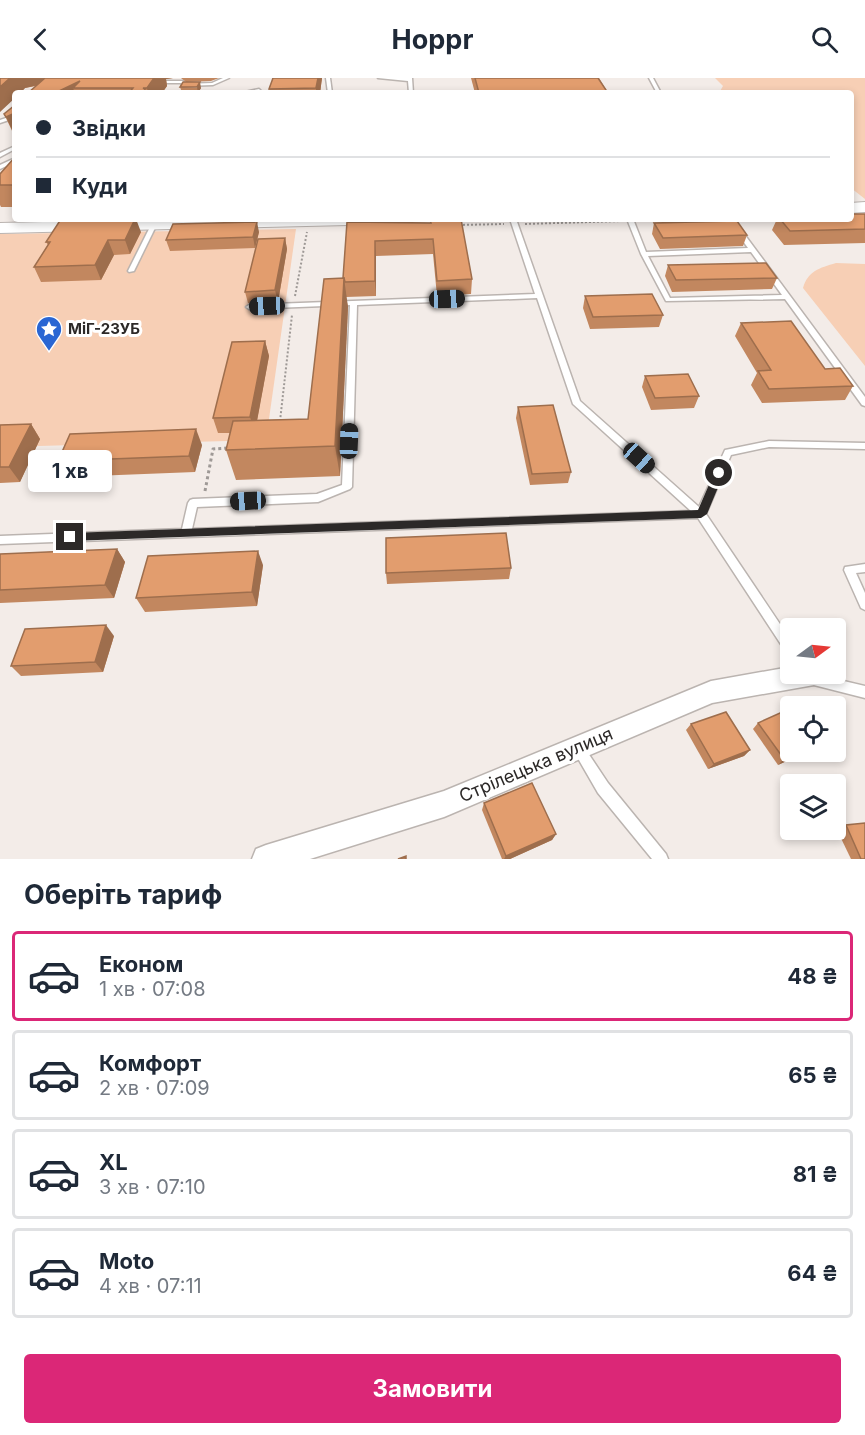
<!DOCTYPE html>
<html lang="uk">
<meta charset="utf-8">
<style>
body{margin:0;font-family:Inter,sans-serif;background:#f6f6f7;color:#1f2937;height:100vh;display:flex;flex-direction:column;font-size:22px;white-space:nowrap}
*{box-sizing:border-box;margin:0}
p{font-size:20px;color:#747a83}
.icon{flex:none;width:33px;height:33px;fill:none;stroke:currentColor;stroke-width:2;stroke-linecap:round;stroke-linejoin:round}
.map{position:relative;height:781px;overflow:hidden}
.panel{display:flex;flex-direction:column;background:#fff;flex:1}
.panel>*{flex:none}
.hud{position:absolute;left:12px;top:12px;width:842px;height:132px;border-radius:6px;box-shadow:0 3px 9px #0003;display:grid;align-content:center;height:132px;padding:0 24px;background:#fff}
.needle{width:39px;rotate:75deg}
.buttons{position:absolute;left:780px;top:540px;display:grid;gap:12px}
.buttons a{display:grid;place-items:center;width:66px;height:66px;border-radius:6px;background:#fff;box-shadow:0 3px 9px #0003;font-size:30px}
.end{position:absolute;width:27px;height:27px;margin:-14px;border:8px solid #2c2928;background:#fff;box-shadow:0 0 0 3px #fff}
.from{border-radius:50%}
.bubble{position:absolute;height:42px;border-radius:6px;background:#fff;box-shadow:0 3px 9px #0003;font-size:20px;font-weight:700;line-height:42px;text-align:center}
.car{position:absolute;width:18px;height:36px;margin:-18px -9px;border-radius:8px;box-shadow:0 0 4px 2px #0007;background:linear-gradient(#222 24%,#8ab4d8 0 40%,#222 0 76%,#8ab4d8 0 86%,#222 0)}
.hud b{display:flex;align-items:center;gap:21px;height:57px;font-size:22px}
.hud b+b{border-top:2px solid #e0e1e3}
.hud i{width:15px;height:15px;background:#1f2937}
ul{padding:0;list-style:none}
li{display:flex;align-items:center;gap:18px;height:90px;margin:0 12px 9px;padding:0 12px;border:3px solid #e0e1e3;border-radius:6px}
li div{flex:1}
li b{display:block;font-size:22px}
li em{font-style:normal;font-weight:700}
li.on{border-color:#db2777}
li>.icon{width:54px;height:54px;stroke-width:1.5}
h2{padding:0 24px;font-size:27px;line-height:72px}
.button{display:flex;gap:12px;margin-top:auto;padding:12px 24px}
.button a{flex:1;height:69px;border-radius:6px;background:#db2777;color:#fff;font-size:24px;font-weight:700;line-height:69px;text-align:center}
header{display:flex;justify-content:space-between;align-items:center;height:78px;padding:0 24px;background:#fff;font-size:27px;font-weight:700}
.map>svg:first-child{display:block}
.green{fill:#f7cfb5}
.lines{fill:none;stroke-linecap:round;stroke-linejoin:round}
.lane-casing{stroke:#bbb4b0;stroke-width:3}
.street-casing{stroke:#bbb4b0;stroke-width:3}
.secondary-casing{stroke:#bbb4b0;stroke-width:2}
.path-far1{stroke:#9e9996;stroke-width:2;stroke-dasharray:2 2;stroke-linecap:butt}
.path{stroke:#9e9996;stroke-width:3;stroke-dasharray:3 3;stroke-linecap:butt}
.lane{fill:#fff;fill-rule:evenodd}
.street{fill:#fff;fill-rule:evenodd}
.secondary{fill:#fff;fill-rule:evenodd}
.wall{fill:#c2875f}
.shaded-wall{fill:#9e6e4d}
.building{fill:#e29d6e;stroke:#9e6e4d;stroke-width:1.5}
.route{fill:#2c2928}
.labels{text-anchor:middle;stroke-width:6;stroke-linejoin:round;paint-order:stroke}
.poi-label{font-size:15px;font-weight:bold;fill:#2c2928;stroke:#fff;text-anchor:start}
.near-street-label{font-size:18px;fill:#2c2928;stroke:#fff}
</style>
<header><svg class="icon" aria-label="back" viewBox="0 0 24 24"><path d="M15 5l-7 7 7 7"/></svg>Hoppr<svg class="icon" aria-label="search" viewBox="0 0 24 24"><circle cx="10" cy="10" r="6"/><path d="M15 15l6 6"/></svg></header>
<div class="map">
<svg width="865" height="781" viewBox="0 0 865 781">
<rect width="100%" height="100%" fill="#f3ece8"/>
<g class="green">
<polygon points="715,0 865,0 865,121 851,110 850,15 719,15 723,8"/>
<polygon points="296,151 266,362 0,369 0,156"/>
<path d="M836,185L865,186V288L803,210C808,193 819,190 836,185Z"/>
</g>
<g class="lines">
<g class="lane-casing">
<g id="lane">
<polygon points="223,0 229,0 213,7 183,8 181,5 154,5 152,4 154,3 183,3 185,6 212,5"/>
<polygon points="326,0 330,0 332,15 328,15"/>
<polygon points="378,0 412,0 413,15 409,15 408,3"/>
<polygon points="649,0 653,0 661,15 657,15"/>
<polygon points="259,11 261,13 245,15 245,14"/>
<polygon points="15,37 15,40 0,45 0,42"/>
<polygon points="15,68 15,71 0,79 0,75"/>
<polygon points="15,80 15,84 0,91 0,87"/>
<path d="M510,141H516L580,323L699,429L725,372L769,363L865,365V371L769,369L731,377L706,436L790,561V575L786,574L698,440L0,466V458L182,451L188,425L190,422L193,421L317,416L342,407L350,227L249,231L246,229L249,227L535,216ZM537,220L573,326L691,433L192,451L197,429L318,424L350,411L352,409L357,227Z"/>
<path d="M627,141H633L646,174L748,170L727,141H733L865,319V328L862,327L785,221L666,223L641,176ZM751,174L782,217L670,220L648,178Z"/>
<polygon points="152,145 157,146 134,193 129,194 128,193"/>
<polygon points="865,486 865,494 856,495 865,515 865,532 861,530 844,492 845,489"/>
<polygon points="798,596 814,596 865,608 865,620 806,605 802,603"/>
<polygon points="578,664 582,666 608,705 666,776 668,781 652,781 598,715 572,670 574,666"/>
</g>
</g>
<g class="street-casing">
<polygon id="street" points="790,589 790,596 816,596 814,607 712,625 444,739 310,781 252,781 256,771 266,767 444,713 711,603"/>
</g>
<g class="secondary-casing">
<g id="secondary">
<polygon points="865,124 865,134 850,135 850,125"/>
<polygon points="171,141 398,141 390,146 0,155 0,145"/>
</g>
</g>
<g class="path-far1">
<polyline points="639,142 677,141"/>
<polyline points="525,146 621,143"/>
<polyline points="459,147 504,146"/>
<polyline points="295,218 307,154"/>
<polyline points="280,343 292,237"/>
</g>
<polyline class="path" points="205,413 213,371 229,370"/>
<use href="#lane" class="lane"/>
<use href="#street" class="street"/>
<use href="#secondary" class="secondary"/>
</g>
<g class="wall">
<polygon points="0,0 173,0 166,1 167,8 162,15 28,15 36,8 25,10 20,15 15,15"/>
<polygon points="181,0 219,0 211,3 186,4"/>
<polygon points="273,0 322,0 320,15 270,15 269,11"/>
<polygon points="471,0 599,0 608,15 475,15"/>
<polygon points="180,9 201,10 198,15 182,15"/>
<polygon points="15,27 15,59 4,36"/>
<polygon points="15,79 15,129 1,129 0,127 0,96"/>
<polygon points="865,136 865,165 784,167 772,152 777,141 850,141"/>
<polygon points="347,144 430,145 472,201 471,216 437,218 433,176 376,178 376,218 346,219 348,229 340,398 236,402 226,372 230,355 218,355 213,340 265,263 269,278 257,342 308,341 343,200"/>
<polygon points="654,145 747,157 743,168 660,171 652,156"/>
<polygon points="141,154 130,176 114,177 101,202 41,204 34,189 48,167 46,164"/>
<polygon points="259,154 255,170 170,173 166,162"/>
<polygon points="285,160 287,171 278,224 248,225 245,214"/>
<polygon points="668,187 777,200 772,211 672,214 665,198"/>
<polygon points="585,218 663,237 659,249 590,251 583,230"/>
<polygon points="741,245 825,291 853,308 845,322 762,325 751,307 757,295 735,258"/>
<polygon points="645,298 699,318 694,330 651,332 642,309"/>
<polygon points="518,329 571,394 568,405 530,407 516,340"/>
<polygon points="31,346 40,361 20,404 0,405 0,347"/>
<polygon points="202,367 195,394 68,399 58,383"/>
<polygon points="117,471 125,484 114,520 0,525 0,476"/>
<polygon points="263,487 257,528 145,534 136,520"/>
<polygon points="511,490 509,501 387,506 386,495"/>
<polygon points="114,558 103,594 21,598 11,588"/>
<polygon points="758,645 806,674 778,687 753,651"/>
<polygon points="691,646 750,672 744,678 708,691 686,652"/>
<polygon points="484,725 556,756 552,762 510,781 502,781 482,732"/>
<polygon points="846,747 865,781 851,781 837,752"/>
</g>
<g class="shaded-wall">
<polygon points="10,0 68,0 25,10 20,15 15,15 15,20 0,34 0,9"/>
<polygon points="113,0 173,0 166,1 167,8 162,15 148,15 147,10"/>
<polygon points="318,0 322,0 320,15 316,15 316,10"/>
<polygon points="80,3 73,10 75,15 55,15"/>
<polygon points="200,4 201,10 198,15 197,9"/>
<polygon points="15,35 15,58 6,39"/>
<polygon points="135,141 136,141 141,154 130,176 125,162"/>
<polygon points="257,144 259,154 255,170 253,159"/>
<polygon points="285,160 287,171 278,224 275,212"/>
<polygon points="108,162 114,177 101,202 95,187"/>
<polygon points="375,163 376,178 376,218 375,203"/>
<polygon points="344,200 348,229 340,398 335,368"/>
<polygon points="265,263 269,278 255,354 250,339"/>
<polygon points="31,346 40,361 20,404 9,389"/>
<polygon points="196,351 202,367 195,394 189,378"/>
<polygon points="117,471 125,484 114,520 105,507"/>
<polygon points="258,473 263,487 257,528 252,514"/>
<polygon points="106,547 114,558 103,594 95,584"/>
<polygon points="750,672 744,678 708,691 714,686"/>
<polygon points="801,674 806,674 778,687 784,681"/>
<polygon points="556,756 552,762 510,781 504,781 506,778"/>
</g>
<g class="building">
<polygon points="0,0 10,0 0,9"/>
<polygon points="45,0 154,0 147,10 143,10 145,11 143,15 129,15 133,10 73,10 80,3 55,15 28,15"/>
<polygon points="273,0 318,0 316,10 269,11"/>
<polygon points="475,0 598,0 608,15 479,15"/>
<polygon points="183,4 200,4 197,9 180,9"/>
<polygon points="15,27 15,35 6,39 4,36"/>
<polygon points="15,79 15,107 0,107 0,96"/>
<polygon points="850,136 865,136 865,151 790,153 780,141 850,141"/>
<polygon points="61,141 135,141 125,162 108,162 95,187 34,189 50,164 46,164"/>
<polygon points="461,141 472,201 437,203 433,161 375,163 375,203 345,204 344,200 343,200 347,144 431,145 430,142"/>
<polygon points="737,143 747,157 663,160 654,145"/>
<polygon points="257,144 253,159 166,162 173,146"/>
<polygon points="285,160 275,212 245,214 258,161"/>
<polygon points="766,185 777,200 676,202 668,187"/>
<polygon points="344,200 335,368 226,372 233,343 308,341 324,201"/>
<polygon points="652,216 663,237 593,239 585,218"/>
<polygon points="791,243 825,291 840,290 853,308 769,311 758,293 771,292 741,245"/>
<polygon points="265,263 250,339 213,340 232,264"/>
<polygon points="688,296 699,318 655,320 645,298"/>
<polygon points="553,327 571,394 532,396 518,329"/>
<polygon points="31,346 9,389 0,389 0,347"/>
<polygon points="196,351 189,378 58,383 70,356"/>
<polygon points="506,455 511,490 386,495 386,460"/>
<polygon points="117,471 105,507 0,512 0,476"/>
<polygon points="258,473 252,514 136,520 148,478"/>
<polygon points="106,547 95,584 11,588 25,551"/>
<polygon points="789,631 790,633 790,674 801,674 784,681 758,645"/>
<polygon points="726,634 750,672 714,686 691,646"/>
<polygon points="532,705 556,756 506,778 484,725"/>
<polygon points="865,745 865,781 861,781 846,747"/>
<polygon points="406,778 406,781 398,781"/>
</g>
<polygon class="route" points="719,391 724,395 707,436 701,440 70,463 64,459 70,455 698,432 714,395"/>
<defs>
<g id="sight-pin" transform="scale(1.35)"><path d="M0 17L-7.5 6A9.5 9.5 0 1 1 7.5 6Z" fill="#2a66d3" stroke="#fff"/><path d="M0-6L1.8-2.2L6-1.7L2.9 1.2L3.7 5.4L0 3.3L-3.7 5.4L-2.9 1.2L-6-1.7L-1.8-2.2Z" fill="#fff"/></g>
</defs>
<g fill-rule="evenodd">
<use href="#sight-pin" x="49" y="251"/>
</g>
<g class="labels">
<g class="poi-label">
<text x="68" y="256">МіГ-23УБ</text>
</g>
<g class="near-street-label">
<text transform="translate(536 687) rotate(-23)" y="6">Стрілецька вулиця</text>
</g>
</g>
</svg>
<div class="buttons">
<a><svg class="needle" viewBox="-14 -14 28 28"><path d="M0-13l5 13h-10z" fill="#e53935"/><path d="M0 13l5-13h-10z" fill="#747a83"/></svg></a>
<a><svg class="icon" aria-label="locate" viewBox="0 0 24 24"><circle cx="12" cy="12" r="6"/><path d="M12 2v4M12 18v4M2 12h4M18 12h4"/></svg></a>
<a><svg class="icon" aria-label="layers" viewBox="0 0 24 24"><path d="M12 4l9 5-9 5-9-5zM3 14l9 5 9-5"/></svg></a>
</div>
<i class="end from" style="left:719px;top:395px"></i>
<i class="end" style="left:70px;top:459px"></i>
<div class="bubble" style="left:28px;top:372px;width:84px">1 хв</div>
<i class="car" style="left:447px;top:221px;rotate:88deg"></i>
<i class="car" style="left:267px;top:228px;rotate:268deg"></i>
<i class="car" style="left:349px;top:363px;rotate:2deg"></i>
<i class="car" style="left:639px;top:380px;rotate:132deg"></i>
<i class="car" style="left:248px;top:423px;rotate:267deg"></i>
<div class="hud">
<b><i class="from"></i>Звідки</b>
<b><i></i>Куди</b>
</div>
</div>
<section class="panel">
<h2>Оберіть тариф</h2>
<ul>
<li class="on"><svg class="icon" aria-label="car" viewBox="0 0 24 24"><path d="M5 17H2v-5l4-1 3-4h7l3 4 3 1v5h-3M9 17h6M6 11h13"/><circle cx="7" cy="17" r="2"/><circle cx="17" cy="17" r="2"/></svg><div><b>Економ</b><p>1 хв · 07:08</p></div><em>48 ₴</em></li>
<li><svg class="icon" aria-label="car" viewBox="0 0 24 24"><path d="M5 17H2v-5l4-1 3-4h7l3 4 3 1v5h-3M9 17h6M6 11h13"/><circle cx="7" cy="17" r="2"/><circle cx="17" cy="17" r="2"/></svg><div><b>Комфорт</b><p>2 хв · 07:09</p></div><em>65 ₴</em></li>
<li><svg class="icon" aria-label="car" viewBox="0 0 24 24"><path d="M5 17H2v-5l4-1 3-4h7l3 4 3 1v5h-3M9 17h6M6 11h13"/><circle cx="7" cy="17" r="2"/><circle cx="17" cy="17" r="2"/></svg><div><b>XL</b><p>3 хв · 07:10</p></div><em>81 ₴</em></li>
<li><svg class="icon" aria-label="car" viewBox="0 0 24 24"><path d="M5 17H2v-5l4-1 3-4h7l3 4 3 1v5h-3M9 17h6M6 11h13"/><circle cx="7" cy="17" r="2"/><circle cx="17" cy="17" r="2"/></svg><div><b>Moto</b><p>4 хв · 07:11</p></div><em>64 ₴</em></li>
</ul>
<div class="button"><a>Замовити</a></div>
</section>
